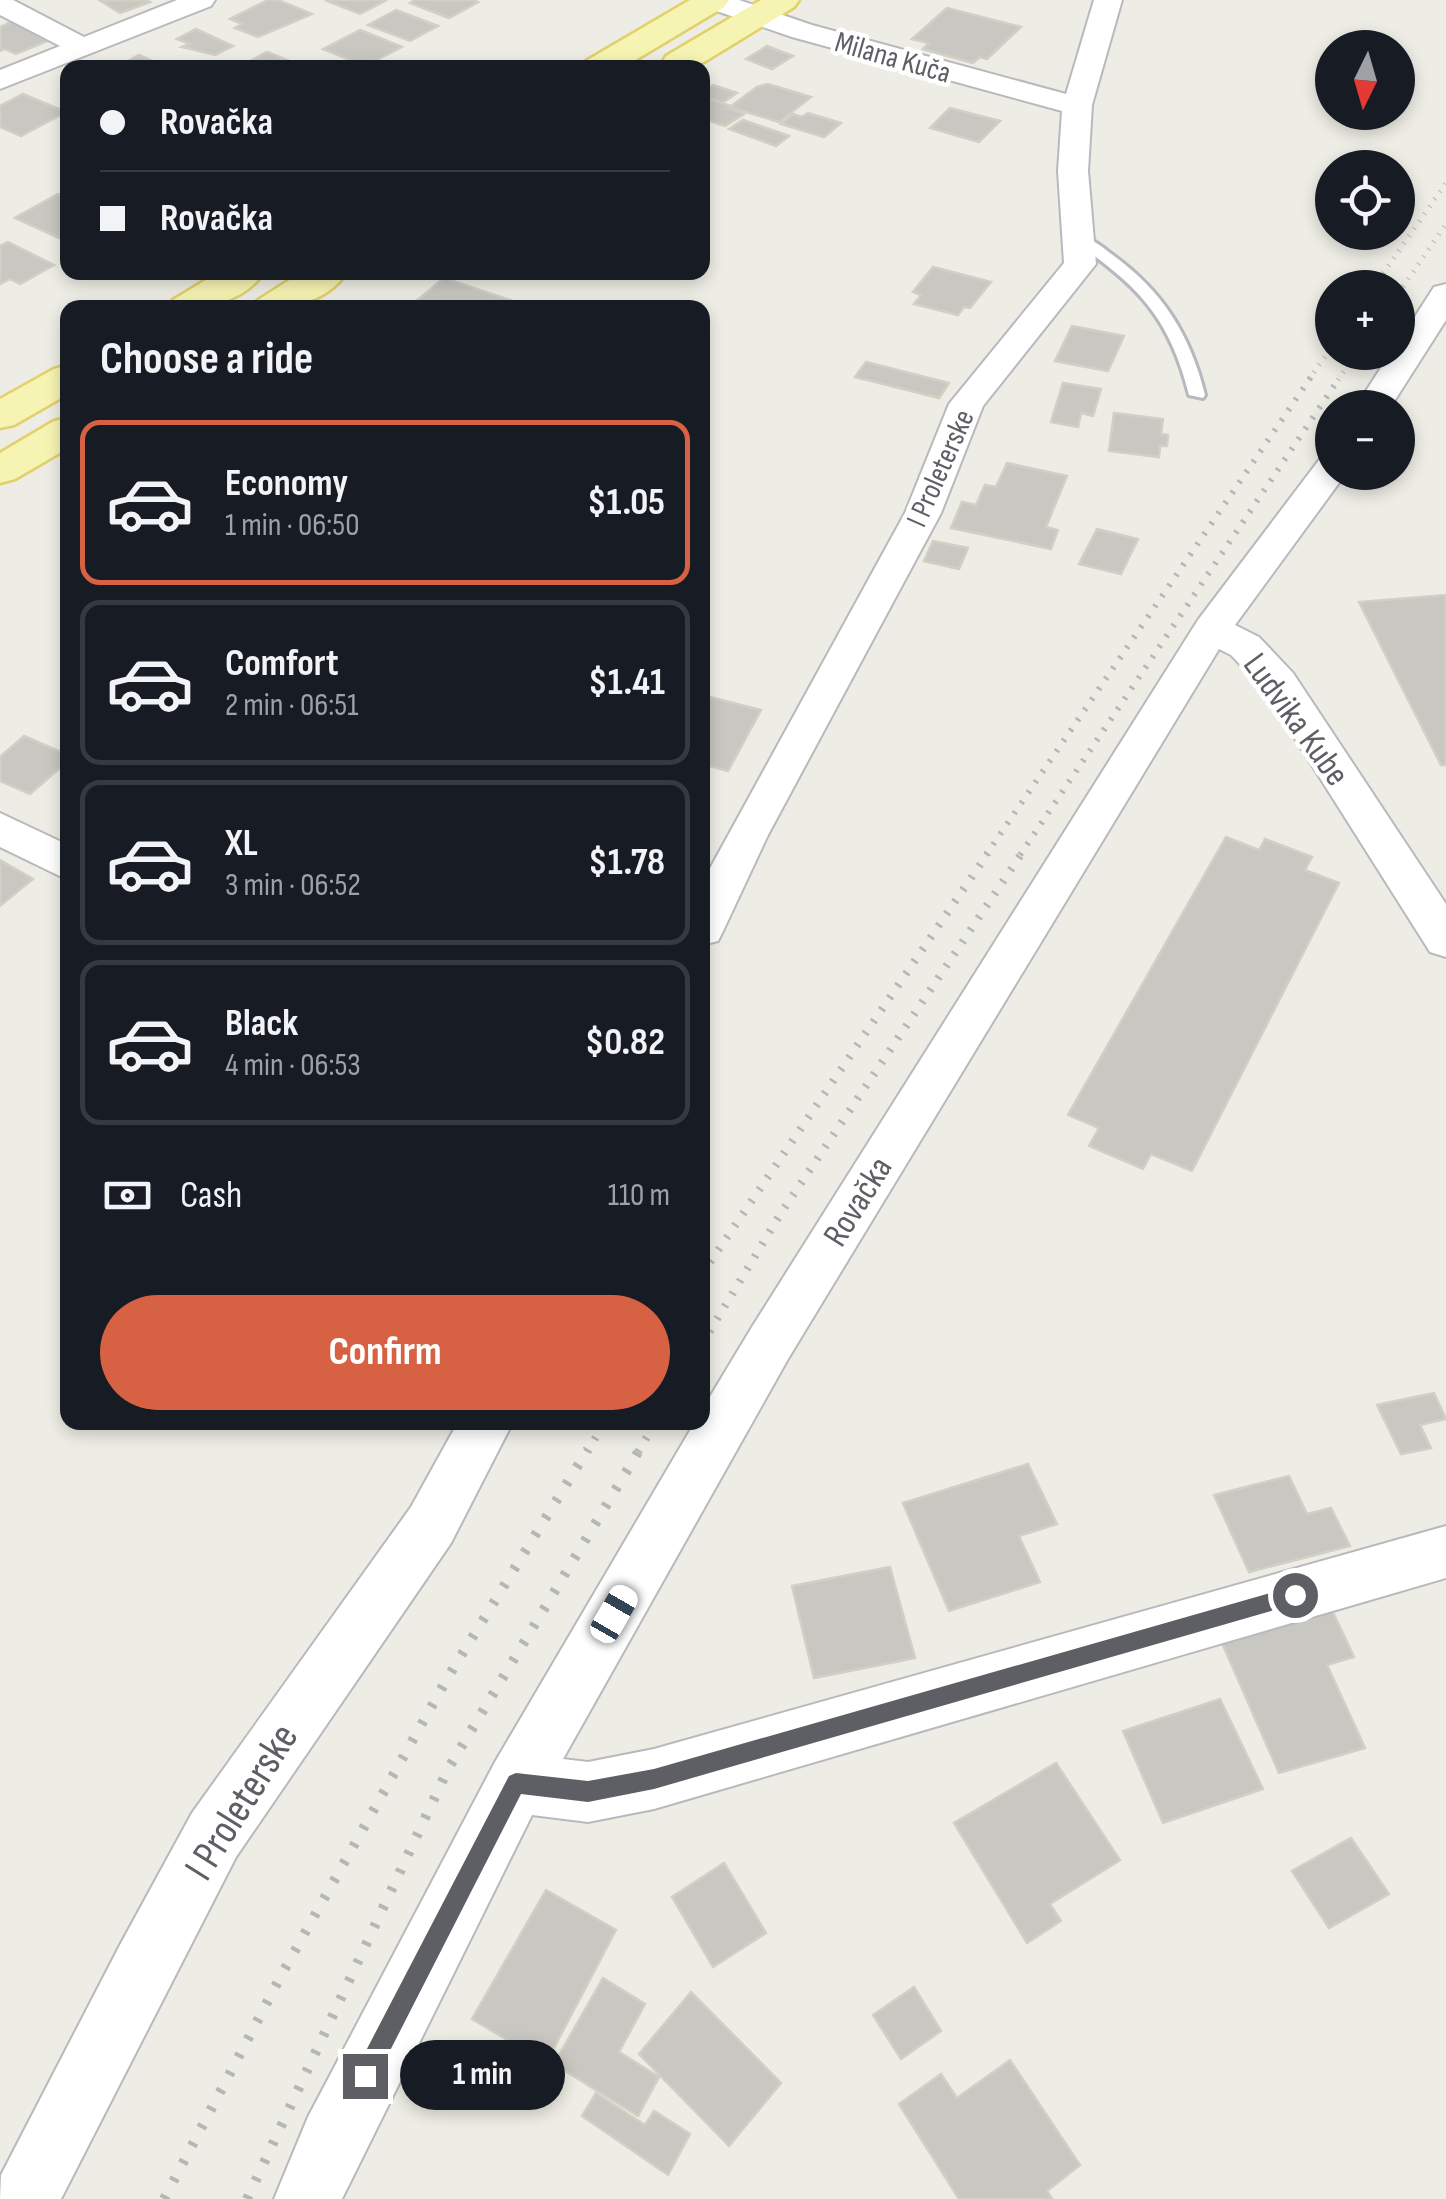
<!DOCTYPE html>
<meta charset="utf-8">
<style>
body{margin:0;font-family:"Sofia Sans Condensed",sans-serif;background:#20242c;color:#f1f3f6;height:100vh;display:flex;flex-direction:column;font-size:38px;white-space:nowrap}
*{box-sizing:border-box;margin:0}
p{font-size:32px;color:#9ea1a6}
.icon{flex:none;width:55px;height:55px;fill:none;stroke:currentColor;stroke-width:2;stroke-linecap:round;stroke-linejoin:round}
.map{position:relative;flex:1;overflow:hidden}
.side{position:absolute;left:60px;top:300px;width:650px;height:1130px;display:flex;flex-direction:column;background:#171b24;border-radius:20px;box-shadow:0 5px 15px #0003}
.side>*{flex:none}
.banner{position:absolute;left:60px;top:60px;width:650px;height:220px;border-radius:20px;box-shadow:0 5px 15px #0003;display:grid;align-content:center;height:220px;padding:0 40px;background:#171b24}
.needle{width:65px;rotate:185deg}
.fabs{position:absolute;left:1315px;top:30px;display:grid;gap:20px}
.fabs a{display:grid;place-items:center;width:100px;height:100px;border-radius:50%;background:#171b24;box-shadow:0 5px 15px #0003;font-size:50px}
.end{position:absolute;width:45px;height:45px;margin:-22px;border:12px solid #5d5f64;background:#fff;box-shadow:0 0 0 5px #fff}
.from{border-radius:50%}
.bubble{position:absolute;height:70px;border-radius:35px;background:#171b24;box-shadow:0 5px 15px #0003;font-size:32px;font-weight:700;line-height:70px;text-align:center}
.car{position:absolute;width:30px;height:60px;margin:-30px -15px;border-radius:12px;box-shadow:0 0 8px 2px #0007;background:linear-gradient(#fff 24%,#345 0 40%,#fff 0 76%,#345 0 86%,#fff 0)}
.banner b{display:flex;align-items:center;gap:35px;height:95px;font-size:38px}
.banner b+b{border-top:2px solid #363941}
.banner i{width:25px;height:25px;background:#f1f3f6}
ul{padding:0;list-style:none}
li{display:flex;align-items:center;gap:30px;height:165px;margin:0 20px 15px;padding:0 20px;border:5px solid #363941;border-radius:20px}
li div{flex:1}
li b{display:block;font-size:38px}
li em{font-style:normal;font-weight:700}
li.on{border-color:#d66143}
li>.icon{width:90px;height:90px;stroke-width:1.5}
h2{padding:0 40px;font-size:45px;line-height:120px}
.pay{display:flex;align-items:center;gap:25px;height:110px;padding:0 40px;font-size:38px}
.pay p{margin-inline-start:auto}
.primary-button{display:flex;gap:20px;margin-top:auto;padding:20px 40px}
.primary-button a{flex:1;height:115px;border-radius:60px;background:#d66143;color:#fff;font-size:40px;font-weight:700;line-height:115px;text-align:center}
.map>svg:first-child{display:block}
.building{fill:#c9c7c2;stroke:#d2cfc4;stroke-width:2.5}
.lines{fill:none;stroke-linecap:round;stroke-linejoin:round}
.service-casing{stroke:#b8b9be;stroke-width:6}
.minor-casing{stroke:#b8b9be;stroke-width:4}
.primary-casing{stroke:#e2d06a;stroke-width:5}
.service{fill:#fff;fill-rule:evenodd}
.minor{fill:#fff;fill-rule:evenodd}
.primary{fill:#f6f4b2;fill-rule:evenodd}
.rail-far3{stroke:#b5b6b6;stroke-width:5;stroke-dasharray:1 8;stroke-linecap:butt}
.rail-far2{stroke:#b5b6b6;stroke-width:6;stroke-dasharray:2.5 10;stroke-linecap:butt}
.rail-far1{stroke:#b5b6b6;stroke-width:8;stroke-dasharray:2.5 12;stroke-linecap:butt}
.rail{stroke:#b5b6b6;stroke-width:10;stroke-dasharray:4 16;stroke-linecap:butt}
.route{fill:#5d5f64}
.labels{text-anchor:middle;stroke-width:9;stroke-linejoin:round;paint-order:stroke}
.far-street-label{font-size:30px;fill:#5d5f64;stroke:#fff}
.street-label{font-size:35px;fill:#5d5f64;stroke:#fff}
.near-street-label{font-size:42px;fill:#5d5f64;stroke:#fff}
</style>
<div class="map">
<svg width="1446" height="2199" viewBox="0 0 1446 2199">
<rect width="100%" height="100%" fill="#eeede5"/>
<g class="building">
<polygon points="146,0 150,2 120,13 101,1"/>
<polygon points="268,0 278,0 312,14 258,37 235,28 242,24 230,19"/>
<polygon points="325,0 387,0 360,14"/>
<polygon points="415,0 472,0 478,2 449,18 410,3"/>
<polygon points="947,8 1021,27 987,59 980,57 973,63 923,49 929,43 912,39"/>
<polygon points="396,10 438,26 410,41 368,25"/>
<polygon points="11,22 47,41 16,54 5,49 0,51 0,27"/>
<polygon points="196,29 233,46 215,55 182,47 190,44 177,39"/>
<polygon points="360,30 402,47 365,66 323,49"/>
<polygon points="767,46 793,56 772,69 746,59"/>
<polygon points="267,52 297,64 290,68 237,68"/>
<polygon points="139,55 168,68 115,68"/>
<polygon points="768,84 811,97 779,122 730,107 757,87"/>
<polygon points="713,85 737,93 722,103 703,96 702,91"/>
<polygon points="23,94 66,112 21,136 0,127 0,106"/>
<polygon points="702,96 731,106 728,108 744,114 725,126 702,118"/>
<polygon points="950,108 1000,121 979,142 930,128"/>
<polygon points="808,113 841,123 824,137 781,124 793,114 802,117"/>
<polygon points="743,120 789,136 776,146 729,129"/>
<polygon points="58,194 68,198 68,233 59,238 15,218"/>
<polygon points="8,242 54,265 20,284 10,279 0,284 0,246"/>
<polygon points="933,267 991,282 970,308 964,307 958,315 914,304 921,295 913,292"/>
<polygon points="444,278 534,308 408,308"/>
<polygon points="1072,326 1124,336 1108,371 1055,361"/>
<polygon points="866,362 949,383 939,398 855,377"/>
<polygon points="1063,383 1101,389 1093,416 1081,413 1078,427 1051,422"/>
<polygon points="1114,413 1163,419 1161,434 1168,435 1167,446 1160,446 1159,457 1109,451"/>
<polygon points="1007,463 1067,476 1046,527 1058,530 1051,549 951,528 962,502 976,505 985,485 996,487"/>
<polygon points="1097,529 1138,539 1121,574 1079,564"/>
<polygon points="933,541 968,548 959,569 924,561"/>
<polygon points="1446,595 1446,765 1441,765 1359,602"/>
<polygon points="702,695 761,710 728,771 702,764"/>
<polygon points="24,736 68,755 68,761 30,794 0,781 0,757"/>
<polygon points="1226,837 1259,850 1265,839 1312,857 1305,870 1339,883 1192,1171 1151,1154 1143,1169 1089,1146 1099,1128 1068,1115"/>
<polygon points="0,860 33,879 0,906"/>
<polygon points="1434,1393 1446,1419 1420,1425 1431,1448 1401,1454 1377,1405"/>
<polygon points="1028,1464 1057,1524 1019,1536 1040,1582 949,1611 903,1503"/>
<polygon points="1289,1476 1307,1514 1331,1508 1350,1546 1249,1572 1214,1495"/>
<polygon points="890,1567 915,1658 814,1678 792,1586"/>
<polygon points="1330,1606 1354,1657 1327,1665 1365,1748 1279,1773 1219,1636"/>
<polygon points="1220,1699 1263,1789 1163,1823 1123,1731"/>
<polygon points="1056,1763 1120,1860 1050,1904 1061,1921 1027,1943 954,1823"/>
<polygon points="1351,1838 1389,1894 1329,1928 1292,1871"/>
<polygon points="724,1863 766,1933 713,1967 672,1897"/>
<polygon points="546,1890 616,1930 546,2063 472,2019"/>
<polygon points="603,1978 645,2004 619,2052 659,2077 638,2116 554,2064"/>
<polygon points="914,1987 941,2031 901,2059 873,2015"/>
<polygon points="691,1992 781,2083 729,2146 639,2054"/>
<polygon points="1010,2060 1080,2165 1047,2191 1052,2199 959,2199 899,2104 941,2074 957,2098"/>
<polygon points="596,2093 645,2125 654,2111 690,2134 668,2175 582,2116"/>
</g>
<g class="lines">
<g class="service-casing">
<path id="service" d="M1076,237C1089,236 1100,245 1110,253C1162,290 1190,334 1205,395L1203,398L1189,395C1170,319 1139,286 1076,243Z"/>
</g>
<g class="minor-casing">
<g id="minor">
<polygon points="0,0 13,0 84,37 177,0 215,0 211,6 0,89 0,70 60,46 0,15"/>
<polygon points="698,0 739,0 812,25 1066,94 1094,0 1122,0 1092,105 1088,171 1096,264 983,406 941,513 768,835 724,929 718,941 702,945 702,883 905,513 949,404 1064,263 1058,171 1062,111 792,37 702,6"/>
<polygon points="1446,284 1446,320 1390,408 1355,408 1391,352 1398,352 1398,343 1434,287"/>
<polygon points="1332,457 1332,472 1347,472 1235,625 1259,637 1293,673 1446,904 1446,957 1430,952 1265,691 1231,655 1219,649 788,1359 563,1759 588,1762 654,1749 1446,1526 1446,1578 654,1809 588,1822 532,1815 342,2199 274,2199 308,2117 495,1762 695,1422 702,1422 702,1410 752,1327 1198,620 1319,460"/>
<polygon points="0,813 68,845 68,880 0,847"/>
<polygon points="458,1422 513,1422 451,1543 236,1857 61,2199 0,2199 1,2175 120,1945 192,1813 411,1507"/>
</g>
</g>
<g class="primary-casing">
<g id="primary">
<polygon points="690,0 729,0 724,7 622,68 582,68 586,61"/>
<polygon points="761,0 799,0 794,7 694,68 665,68 662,63 666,56"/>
<path d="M219,272H264C242,305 202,308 167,308L173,300Z"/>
<path d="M302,272H347C325,305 287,308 252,308L258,300Z"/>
<polygon points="68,365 68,394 14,425 0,428 0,399 54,369"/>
<polygon points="68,418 68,448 15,479 0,483 0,453 54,421"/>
</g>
</g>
<use href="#service" class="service"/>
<use href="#minor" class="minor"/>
<use href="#primary" class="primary"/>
<g class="rail-far3">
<polyline points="1373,288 1446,183"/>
<polyline points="1398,294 1446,224"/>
<polyline points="1309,380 1332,346"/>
<polyline points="1338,380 1357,352"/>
</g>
<g class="rail-far2">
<polyline points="986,855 1311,377"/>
<polyline points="1020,855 1340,377"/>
</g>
<g class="rail-far1">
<polyline points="702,1274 988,853"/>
<polyline points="702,1344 781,1213 1022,853"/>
<polyline points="587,1452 605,1422"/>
<polyline points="638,1452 656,1422"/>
</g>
<g class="rail">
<polyline points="164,2199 283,1972 448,1677 588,1449"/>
<polyline points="247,2199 448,1769 640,1449"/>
</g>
</g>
<polygon class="route" points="1295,1586 1305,1595 1295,1604 654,1789 588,1802 521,1794 373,2084 365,2087 357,2084 354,2076 357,2068 509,1776 516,1773 588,1781 654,1769"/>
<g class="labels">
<g class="far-street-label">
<text transform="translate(893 57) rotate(16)" y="10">Milana Kuča</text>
<text transform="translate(940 468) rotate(-66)" y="10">I Proleterske</text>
</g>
<g class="street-label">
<text transform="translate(1297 719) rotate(54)" y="12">Ludvika Kube</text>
<text transform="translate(857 1201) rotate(-58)" y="12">Rovačka</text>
</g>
<g class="near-street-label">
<text transform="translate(240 1801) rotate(-58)" y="15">I Proleterske</text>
</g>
</g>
</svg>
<div class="fabs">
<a><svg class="needle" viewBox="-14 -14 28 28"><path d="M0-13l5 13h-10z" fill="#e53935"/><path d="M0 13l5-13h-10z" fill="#9ea1a6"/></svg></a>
<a><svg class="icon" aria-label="locate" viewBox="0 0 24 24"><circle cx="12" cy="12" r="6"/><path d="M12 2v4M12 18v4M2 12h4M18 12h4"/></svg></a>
<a>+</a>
<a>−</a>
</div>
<i class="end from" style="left:1295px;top:1595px"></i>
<i class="end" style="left:365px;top:2076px"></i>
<div class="bubble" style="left:400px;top:2040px;width:165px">1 min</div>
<i class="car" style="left:614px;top:1614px;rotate:30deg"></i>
<div class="banner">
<b><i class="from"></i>Rovačka</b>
<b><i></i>Rovačka</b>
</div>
<section class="side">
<h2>Choose a ride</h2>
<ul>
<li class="on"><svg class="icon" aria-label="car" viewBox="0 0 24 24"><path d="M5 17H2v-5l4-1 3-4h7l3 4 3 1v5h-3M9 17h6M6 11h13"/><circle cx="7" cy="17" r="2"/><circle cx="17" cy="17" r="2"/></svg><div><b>Economy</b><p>1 min · 06:50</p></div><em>$1.05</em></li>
<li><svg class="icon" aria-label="car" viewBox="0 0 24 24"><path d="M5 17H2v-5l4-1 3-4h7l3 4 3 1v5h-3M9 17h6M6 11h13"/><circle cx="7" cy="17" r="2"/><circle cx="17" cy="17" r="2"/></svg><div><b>Comfort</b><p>2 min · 06:51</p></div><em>$1.41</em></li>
<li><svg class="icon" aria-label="car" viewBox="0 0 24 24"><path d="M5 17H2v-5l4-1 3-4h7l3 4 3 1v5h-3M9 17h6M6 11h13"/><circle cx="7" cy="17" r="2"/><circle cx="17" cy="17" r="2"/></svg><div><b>XL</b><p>3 min · 06:52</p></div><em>$1.78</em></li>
<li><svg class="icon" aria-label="car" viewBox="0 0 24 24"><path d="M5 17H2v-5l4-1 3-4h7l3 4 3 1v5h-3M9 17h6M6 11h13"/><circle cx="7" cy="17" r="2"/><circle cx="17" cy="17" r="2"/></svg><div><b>Black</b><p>4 min · 06:53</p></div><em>$0.82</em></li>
</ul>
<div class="pay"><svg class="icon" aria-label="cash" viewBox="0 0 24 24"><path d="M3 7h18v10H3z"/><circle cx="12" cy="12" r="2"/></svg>Cash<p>110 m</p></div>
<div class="primary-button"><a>Confirm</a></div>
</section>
</div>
